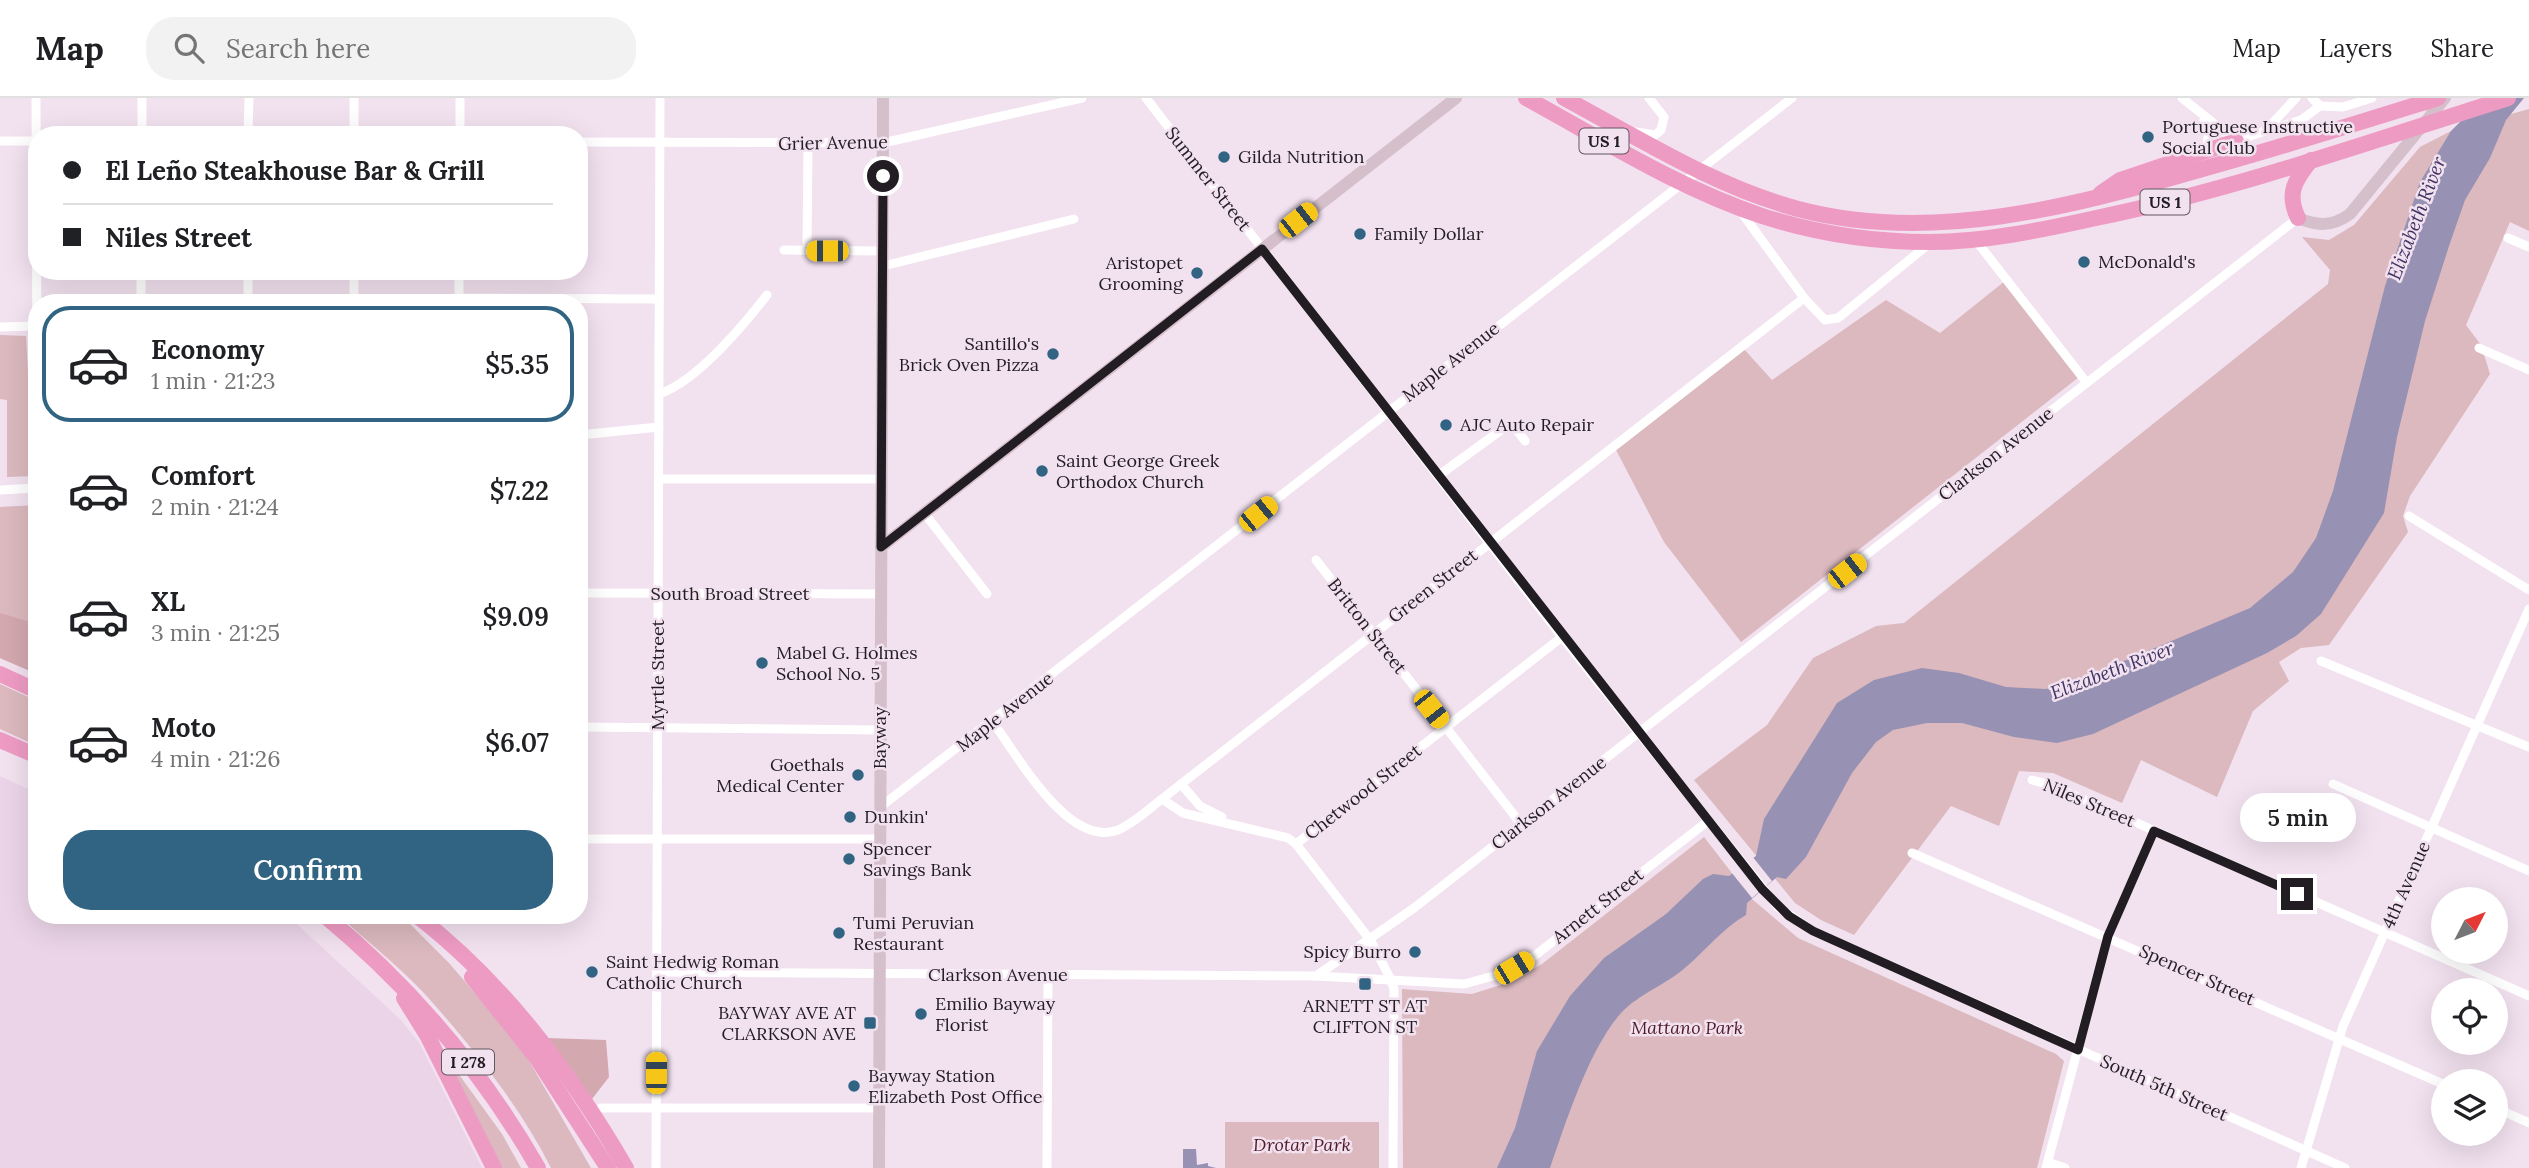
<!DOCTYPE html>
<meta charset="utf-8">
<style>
body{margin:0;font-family:Lora,serif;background:#f2f2f2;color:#202124;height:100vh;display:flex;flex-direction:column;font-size:26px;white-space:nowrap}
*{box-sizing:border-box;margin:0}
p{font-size:23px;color:#757577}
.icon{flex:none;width:38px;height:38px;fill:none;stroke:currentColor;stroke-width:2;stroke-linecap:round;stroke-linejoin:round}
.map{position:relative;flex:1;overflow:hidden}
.sheet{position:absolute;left:28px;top:196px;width:560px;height:630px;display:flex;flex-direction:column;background:#fff;border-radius:28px;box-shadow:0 7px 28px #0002}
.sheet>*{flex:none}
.hud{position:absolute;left:28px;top:28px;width:560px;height:154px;border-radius:28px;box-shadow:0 7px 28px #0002;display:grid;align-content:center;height:154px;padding:0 35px;background:#fff}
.needle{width:46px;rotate:48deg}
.buttons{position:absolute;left:2431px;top:789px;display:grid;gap:14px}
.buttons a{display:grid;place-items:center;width:77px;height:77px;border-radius:50%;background:#fff;box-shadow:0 7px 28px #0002;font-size:35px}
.end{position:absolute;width:32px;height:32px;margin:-16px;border:9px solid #221d22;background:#fff;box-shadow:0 0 0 4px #fff}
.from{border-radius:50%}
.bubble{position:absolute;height:49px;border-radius:24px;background:#fff;box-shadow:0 7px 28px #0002;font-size:23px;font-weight:600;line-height:49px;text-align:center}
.car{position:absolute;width:21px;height:42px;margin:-21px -10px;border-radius:9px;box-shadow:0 0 5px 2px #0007;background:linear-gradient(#f5c518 24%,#345 0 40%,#f5c518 0 76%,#345 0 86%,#f5c518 0)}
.hud b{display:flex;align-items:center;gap:24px;height:66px;font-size:26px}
.hud b+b{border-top:2px solid #e0e0e0}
.hud i{width:18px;height:18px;background:#202124}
ul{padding:12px 0 0;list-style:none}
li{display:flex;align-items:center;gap:21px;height:116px;margin:0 14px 10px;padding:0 21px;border:4px solid transparent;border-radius:28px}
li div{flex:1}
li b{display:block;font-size:26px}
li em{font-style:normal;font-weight:600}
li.active{border-color:#316482}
li>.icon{width:63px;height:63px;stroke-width:1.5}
.primary-button{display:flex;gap:14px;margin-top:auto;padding:14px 35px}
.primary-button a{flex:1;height:80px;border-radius:28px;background:#316482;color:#fff;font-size:28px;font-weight:600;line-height:80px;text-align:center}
header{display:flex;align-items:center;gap:42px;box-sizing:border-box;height:98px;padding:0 35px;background:#fff;border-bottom:2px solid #e0e0e0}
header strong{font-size:33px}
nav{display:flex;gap:38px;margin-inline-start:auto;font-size:24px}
.search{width:490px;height:63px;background:#f2f2f2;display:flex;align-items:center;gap:18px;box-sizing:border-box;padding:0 24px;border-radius:28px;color:#757577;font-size:26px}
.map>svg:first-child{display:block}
.built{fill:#ebd4e8}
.green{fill:#dbb9be}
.forest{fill:#d3a8af}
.water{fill:#9791b4}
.pier{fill:#f2e1ef}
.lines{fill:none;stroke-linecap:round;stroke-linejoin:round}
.street{stroke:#fff;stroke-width:9}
.secondary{stroke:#d4bfca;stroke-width:12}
.highway{stroke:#ee9bc4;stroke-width:16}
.route{stroke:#221d22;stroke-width:9}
.poi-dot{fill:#316482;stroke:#f2e1ef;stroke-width:2.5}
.labels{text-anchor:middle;stroke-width:5;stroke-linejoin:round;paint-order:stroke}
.shield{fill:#f2e1ef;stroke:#605860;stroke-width:2}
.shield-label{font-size:16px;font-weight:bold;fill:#221d22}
.poi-label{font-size:18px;fill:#221d22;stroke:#f2e1ef;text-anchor:start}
.street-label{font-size:18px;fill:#221d22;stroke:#f2e1ef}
.park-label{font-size:18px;font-style:italic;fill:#501a27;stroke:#f2e1ef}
.water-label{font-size:19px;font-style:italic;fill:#3f3464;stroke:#f2e1ef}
</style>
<header>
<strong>Map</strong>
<div class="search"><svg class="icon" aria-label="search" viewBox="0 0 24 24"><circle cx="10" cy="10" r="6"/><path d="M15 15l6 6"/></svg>Search here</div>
<nav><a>Map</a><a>Layers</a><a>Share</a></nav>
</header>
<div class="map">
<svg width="2529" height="1070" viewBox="0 0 2529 1070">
<rect width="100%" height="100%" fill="#f2e1ef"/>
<polygon class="built" points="0,678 37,695 37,817 287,817 400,921 420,946 482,1070 0,1070"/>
<g class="green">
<polygon points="2529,11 2529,133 2510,124 2466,227 2481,247 2490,276 2410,398 2403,418 2408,434 2329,547 2301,550 2279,564 2289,583 2253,613 2217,699 2141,662 2122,705 2053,675 2019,673 1999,728 1951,708 1854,837 1821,822 1795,805 1694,682 1767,627 1813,560 1876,528 1904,525 2328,186 2330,172 2302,139 2329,142 2354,127 2420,49 2451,33"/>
<polygon points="2005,183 2079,279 1741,544 1664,444 1615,350 1743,250 1772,282 1886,202 1940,235"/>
<polygon points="0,237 26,238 28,274 37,298 37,378 7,379 7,302 0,301"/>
<polygon points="37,407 37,576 0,560 0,409"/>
<polygon points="0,586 37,603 37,648 0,631"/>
<polygon points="1704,739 1752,801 1798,840 2056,956 2064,963 2037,1070 1403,1070 1402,891 1472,896 1513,883 1542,866"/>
<path d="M338,817H401L449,865L521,949L591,1070H551C519,1006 470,946 422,893C396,866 366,842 338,817Z"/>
<polygon points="455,971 502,1036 521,1070 501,1070 453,973"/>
<rect x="1225" y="1024" width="154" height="46"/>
</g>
<g class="forest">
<polygon points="0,515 37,526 37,576 0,560"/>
<polygon points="547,940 606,942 609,979 592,1001"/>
</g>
<g class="water">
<path d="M2484,0H2524L2506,22L2490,60L2465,102L2449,148L2425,223L2397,339L2384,415L2321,516L2296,538L2267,555L2093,636L2057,645L2014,639L1962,625H1927L1893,632L1876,644L1852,675L1806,759L1786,781L1777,779L1747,805L1746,817C1723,830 1706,852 1686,869C1666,887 1640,895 1621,915C1589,951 1566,1024 1550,1070H1497L1515,1030L1537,953L1570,898L1604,860L1666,816L1703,781L1713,776L1729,778L1756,758L1764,721L1837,605L1874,582L1922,570L1959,575L2006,589L2045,591L2097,583L2119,565L2250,510L2293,474L2316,440L2333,393L2385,188L2420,84L2451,33Z"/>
<polygon points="1183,1051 1196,1051 1197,1067 1208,1065 1208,1068 1216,1070 1183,1070"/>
</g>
<polygon class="pier" points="1752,758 1772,783 1752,800 1731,774"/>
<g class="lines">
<g class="street">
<polyline points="36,0 37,281"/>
<polyline points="1146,0 1562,539 1778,809 1813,833 2345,1070"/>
<polyline points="2182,0 2236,43 2265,33 2296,0"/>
<polyline points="2312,0 2320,8"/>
<polyline points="2320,8 2343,9 2372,0"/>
<polyline points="2204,22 2208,37 2207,52"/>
<polyline points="2265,33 2301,22 2320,8"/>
<polyline points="1636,34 1655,37 1661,32 1664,19 1649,0"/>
<polyline points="142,37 142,0"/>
<polyline points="248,37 249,0"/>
<polyline points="354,37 354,0"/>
<polyline points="460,37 460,0"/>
<polyline points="0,43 37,43"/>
<polyline points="579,44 883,45 1082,0"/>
<polyline points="1739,111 1804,200 1825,222 1838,220 1930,145"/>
<polyline points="1974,140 2087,285"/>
<polyline points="2508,140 2529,149"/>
<polyline points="784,152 883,153"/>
<polyline points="807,152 808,46"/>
<polyline points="883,168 1074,121"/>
<polyline points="354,173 354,205"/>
<polyline points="459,200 659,201"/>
<polyline points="141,205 141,173"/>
<polyline points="248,205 248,173"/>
<polyline points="459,205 459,173"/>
<polyline points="0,229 37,228"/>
<polyline points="2479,250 2529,272"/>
<path d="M659,296C696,284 743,228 767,197"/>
<polyline points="579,337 659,329"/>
<polyline points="1438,378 1508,327 1514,328 1525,343"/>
<polyline points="659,381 881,381"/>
<polyline points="0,392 37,390"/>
<polyline points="925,416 987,496"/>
<polyline points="2409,418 2529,492"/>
<polyline points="1316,462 1521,726"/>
<polyline points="579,495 881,496"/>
<polyline points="2321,563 2529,649"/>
<path d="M992,623C1017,656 1068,751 1118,732C1134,725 1149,711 1162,701L1804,200"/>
<polyline points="579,629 880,632"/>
<polyline points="2032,682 2051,687 2529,898"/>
<polyline points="1181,686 1200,708 1222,719"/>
<polyline points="2333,686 2529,773"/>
<polyline points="1162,701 1183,715 1288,740 1296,746 1371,843 1391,882 1394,891 1393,1070"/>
<polyline points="879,710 1792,0"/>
<polyline points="579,741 880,741"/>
<polyline points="1296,746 1562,539"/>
<polyline points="1912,755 2443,986"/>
<polyline points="657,874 1316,878 1464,886 1497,877 1533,859 1708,723"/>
<polyline points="1316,878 1414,810 2298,120"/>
<polyline points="601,1010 879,1010"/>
<polyline points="2496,1010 2529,1025"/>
<polyline points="2048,1064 2065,1070"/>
<polyline points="656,1070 660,0"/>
<polyline points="1047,1070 1048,877"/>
<polyline points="2046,1070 2108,838 2154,733"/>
<polyline points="2301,1070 2343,928 2529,511"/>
</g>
<g class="secondary">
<path d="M2298,120C2317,128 2332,129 2350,116L2445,0"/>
<polyline points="881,449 1456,0"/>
<polyline points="879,1070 883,0"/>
</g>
<g class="highway">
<path d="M1526,0C1603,42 1678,90 1762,118C1815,135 1873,144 1929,144C1985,144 2042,132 2096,120C2236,91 2372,43 2508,0"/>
<path d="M1564,0C1640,41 1714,88 1798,111C1931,146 2070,109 2199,72C2279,50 2358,25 2438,0"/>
<polyline points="2101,95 2120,82 2236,43"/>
<path d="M2298,120C2286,95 2295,82 2311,62"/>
<polyline points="0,576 37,593"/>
<polyline points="0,642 37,658"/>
<path d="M324,817C411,889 482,972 538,1070"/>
<path d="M416,817C504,885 570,974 626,1070"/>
<polyline points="472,879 536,959 608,1070"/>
<polyline points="404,900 427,937 494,1070"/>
</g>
</g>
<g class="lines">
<polyline class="route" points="883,78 881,449 1262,151 1762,791 1789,818 1813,833 2078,952 2108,838 2154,733 2297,796"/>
</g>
<g class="poi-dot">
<circle cx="2148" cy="39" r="7"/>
<circle cx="1224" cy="59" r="7"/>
<circle cx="1360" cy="136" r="7"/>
<circle cx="2084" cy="164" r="7"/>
<circle cx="1197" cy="175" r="7"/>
<circle cx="1053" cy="256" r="7"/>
<circle cx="1446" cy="327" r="7"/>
<circle cx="1042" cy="373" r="7"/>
<circle cx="762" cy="565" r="7"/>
<circle cx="858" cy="677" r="7"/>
<circle cx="850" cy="719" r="7"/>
<circle cx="849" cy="761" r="7"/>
<circle cx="839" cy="835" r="7"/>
<circle cx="1415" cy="854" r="7"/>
<circle cx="592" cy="874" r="7"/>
<rect x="1358" y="879" width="14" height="14" rx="3.5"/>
<circle cx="921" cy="916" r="7"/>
<rect x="863" y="918" width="14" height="14" rx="3.5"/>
<circle cx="854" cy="988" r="7"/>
</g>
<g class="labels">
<g class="shield">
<rect x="1579.5" y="30.5" width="49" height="25" rx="5"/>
<rect x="2140.5" y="91.5" width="49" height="25" rx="5"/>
<rect x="442" y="951.5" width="52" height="25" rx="5"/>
</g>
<g class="shield-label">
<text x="1604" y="49">US 1</text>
<text x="2165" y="110">US 1</text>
<text x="468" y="970">I 278</text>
</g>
<g class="poi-label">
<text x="2162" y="35">Portuguese Instructive<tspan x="2162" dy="21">Social Club</tspan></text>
<text x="1238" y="65">Gilda Nutrition</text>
<text x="1374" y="142">Family Dollar</text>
<text x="2098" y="170">McDonald's</text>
<text x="1183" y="171" text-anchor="end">Aristopet<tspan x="1183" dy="21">Grooming</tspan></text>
<text x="1039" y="252" text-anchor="end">Santillo's<tspan x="1039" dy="21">Brick Oven Pizza</tspan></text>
<text x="1460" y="333">AJC Auto Repair</text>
<text x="1056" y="369">Saint George Greek<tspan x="1056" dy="21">Orthodox Church</tspan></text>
<text x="776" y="561">Mabel G. Holmes<tspan x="776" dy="21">School No. 5</tspan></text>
<text x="844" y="673" text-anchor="end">Goethals<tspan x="844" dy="21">Medical Center</tspan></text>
<text x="864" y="725">Dunkin'</text>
<text x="863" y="757">Spencer<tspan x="863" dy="21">Savings Bank</tspan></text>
<text x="853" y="831">Tumi Peruvian<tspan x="853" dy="21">Restaurant</tspan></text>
<text x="1401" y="860" text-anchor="end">Spicy Burro</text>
<text x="606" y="870">Saint Hedwig Roman<tspan x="606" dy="21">Catholic Church</tspan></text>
<text x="935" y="912">Emilio Bayway<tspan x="935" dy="21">Florist</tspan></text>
<text x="1365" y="914" text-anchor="middle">ARNETT ST AT<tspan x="1365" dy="21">CLIFTON ST</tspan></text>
<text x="856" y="921" text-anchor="end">BAYWAY AVE AT<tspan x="856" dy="21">CLARKSON AVE</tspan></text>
<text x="868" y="984">Bayway Station<tspan x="868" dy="21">Elizabeth Post Office</tspan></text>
</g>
<g class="street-label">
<text transform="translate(833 45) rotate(-1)" y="6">Grier Avenue</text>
<text transform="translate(1208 81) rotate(52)" y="6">Summer Street</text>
<text transform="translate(1451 264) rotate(-38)" y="6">Maple Avenue</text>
<text transform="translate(1996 356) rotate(-38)" y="6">Clarkson Avenue</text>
<text transform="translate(1433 488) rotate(-38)" y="6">Green Street</text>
<text x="730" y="502">South Broad Street</text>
<text transform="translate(1367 528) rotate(52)" y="6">Britton Street</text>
<text transform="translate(658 577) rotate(-90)" y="6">Myrtle Street</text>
<text transform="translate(1005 614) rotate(-38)" y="6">Maple Avenue</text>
<text transform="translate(880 640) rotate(-90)" y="6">Bayway</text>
<text transform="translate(1363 694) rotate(-38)" y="6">Chetwood Street</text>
<text transform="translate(1549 705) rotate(-38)" y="6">Clarkson Avenue</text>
<text transform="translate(2089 705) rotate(23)" y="6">Niles Street</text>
<text transform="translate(2406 787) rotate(-66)" y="6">4th Avenue</text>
<text transform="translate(1598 808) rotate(-38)" y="6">Arnett Street</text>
<text x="998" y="883">Clarkson Avenue</text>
<text transform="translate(2197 877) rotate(24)" y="6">Spencer Street</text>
<text transform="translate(2164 990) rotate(24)" y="6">South 5th Street</text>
</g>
<g class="park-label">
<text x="1687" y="936">Mattano Park</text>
<text x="1302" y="1053">Drotar Park</text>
</g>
<g class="water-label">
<text transform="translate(2416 120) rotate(-69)" y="7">Elizabeth River</text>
<text transform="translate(2112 572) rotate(-21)" y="7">Elizabeth River</text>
</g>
</g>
</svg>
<div class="buttons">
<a><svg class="needle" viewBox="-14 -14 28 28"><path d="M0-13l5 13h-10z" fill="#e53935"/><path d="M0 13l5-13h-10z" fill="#757577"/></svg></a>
<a><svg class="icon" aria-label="locate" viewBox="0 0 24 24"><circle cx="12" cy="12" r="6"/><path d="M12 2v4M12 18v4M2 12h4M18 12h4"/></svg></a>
<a><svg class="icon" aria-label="layers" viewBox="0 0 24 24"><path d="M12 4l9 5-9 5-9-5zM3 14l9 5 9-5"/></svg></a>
</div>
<i class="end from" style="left:883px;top:78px"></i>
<i class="end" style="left:2297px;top:796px"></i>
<div class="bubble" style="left:2240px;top:695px;width:116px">5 min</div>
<i class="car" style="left:1298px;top:122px;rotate:52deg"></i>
<i class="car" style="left:827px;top:153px;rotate:270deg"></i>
<i class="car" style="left:1258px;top:416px;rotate:51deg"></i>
<i class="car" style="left:1847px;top:473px;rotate:52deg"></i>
<i class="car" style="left:1431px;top:611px;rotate:142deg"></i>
<i class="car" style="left:1514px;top:870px;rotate:59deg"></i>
<i class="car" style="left:656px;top:975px;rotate:0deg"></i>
<div class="hud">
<b><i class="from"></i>El Leño Steakhouse Bar &amp; Grill</b>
<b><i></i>Niles Street</b>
</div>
<section class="sheet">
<ul>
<li class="active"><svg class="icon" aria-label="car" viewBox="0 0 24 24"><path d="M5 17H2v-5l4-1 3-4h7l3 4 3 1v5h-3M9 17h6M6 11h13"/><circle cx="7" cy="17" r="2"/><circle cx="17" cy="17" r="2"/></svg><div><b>Economy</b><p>1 min · 21:23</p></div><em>$5.35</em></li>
<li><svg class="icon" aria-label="car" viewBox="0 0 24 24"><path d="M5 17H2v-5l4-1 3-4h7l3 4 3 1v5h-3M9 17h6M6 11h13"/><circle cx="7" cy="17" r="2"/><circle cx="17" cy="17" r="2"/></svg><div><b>Comfort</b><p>2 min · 21:24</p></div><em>$7.22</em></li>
<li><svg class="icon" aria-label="car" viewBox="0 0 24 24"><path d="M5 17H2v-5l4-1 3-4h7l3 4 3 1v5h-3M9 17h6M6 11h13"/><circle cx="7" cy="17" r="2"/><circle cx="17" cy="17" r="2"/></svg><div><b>XL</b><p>3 min · 21:25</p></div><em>$9.09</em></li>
<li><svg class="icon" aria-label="car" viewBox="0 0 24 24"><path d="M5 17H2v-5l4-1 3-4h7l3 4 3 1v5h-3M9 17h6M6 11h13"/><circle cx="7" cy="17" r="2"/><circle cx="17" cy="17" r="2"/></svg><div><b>Moto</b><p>4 min · 21:26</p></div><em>$6.07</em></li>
</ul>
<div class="primary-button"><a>Confirm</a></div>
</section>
</div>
